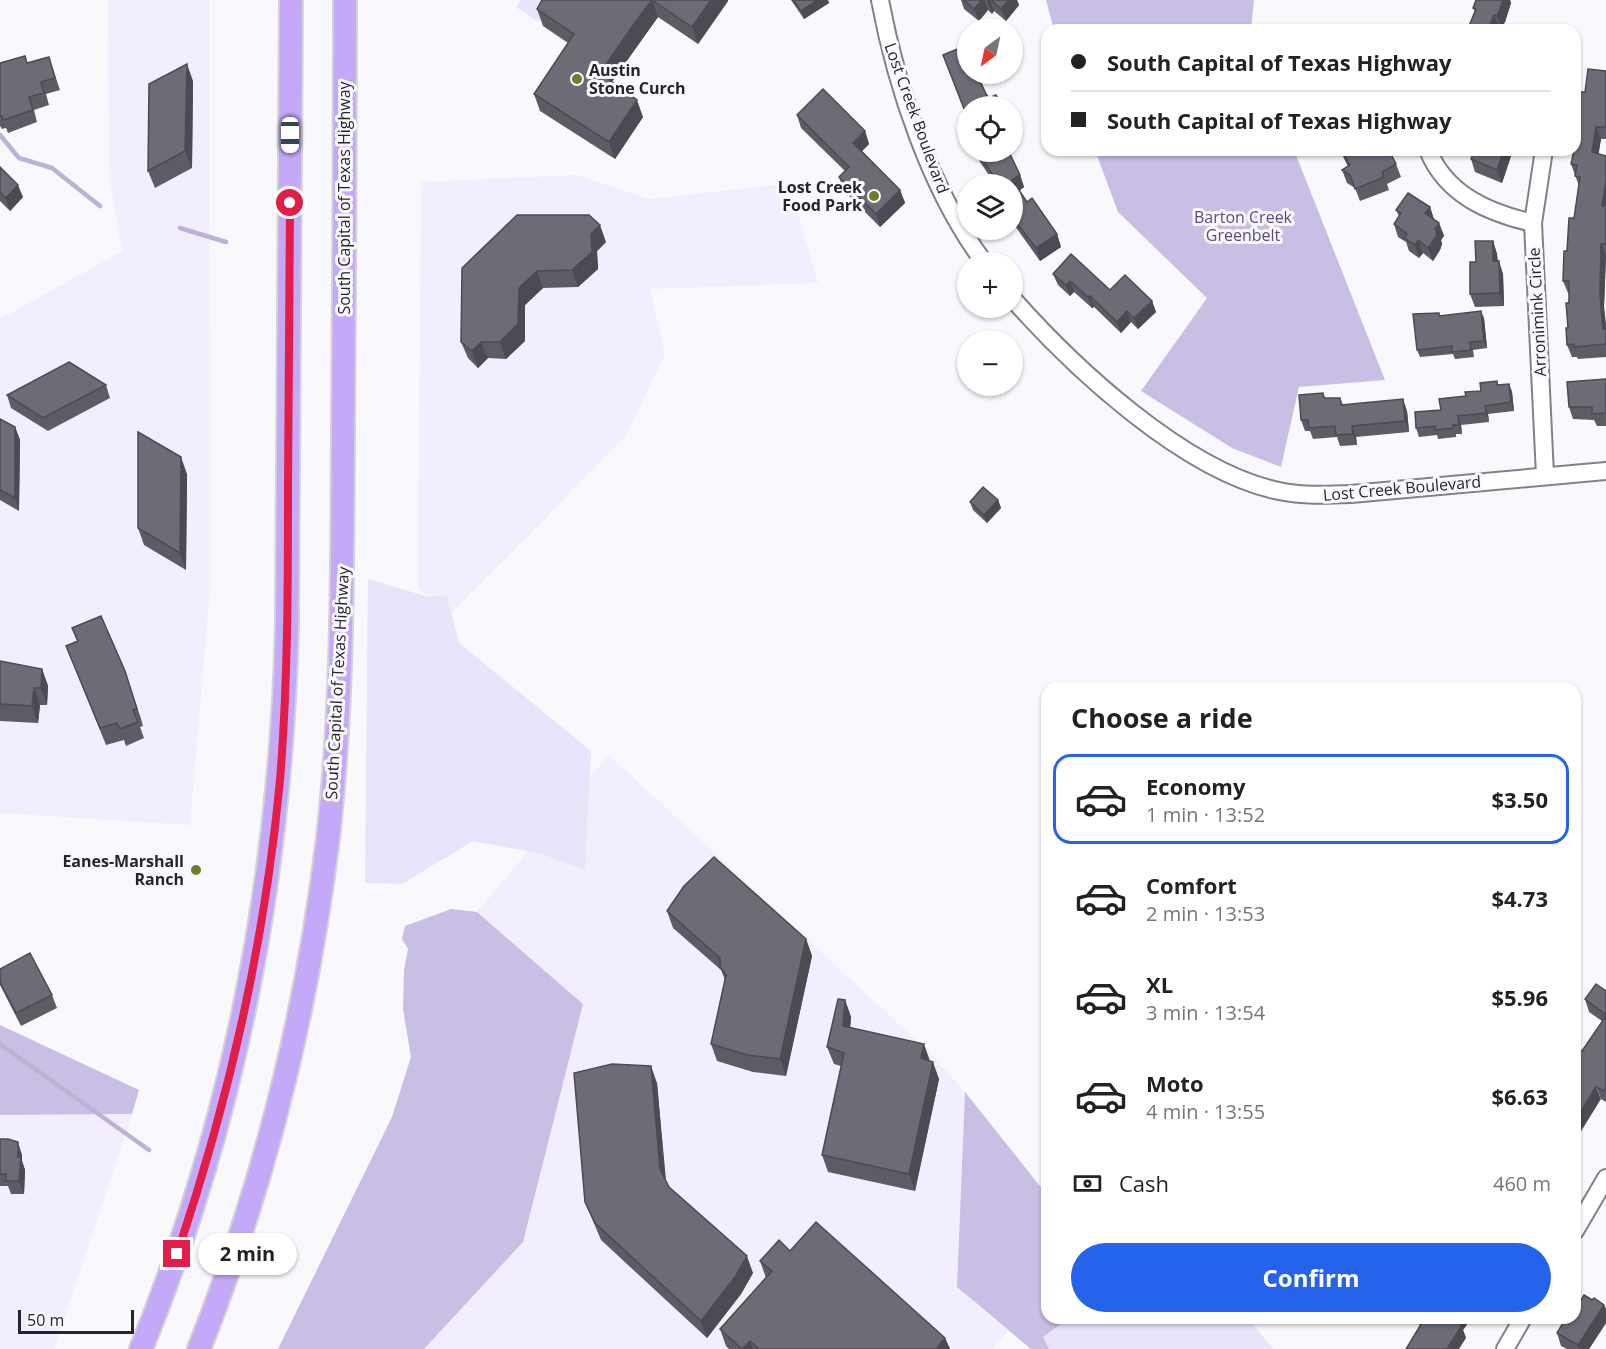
<!DOCTYPE html>
<meta charset="utf-8">
<style>
body{margin:0;font-family:"Open Sans",sans-serif;background:#f6f6f6;color:#222;height:100vh;display:flex;flex-direction:column;font-size:22px;white-space:nowrap}
*{box-sizing:border-box;margin:0}
p{font-size:20px;color:#767676}
.icon{flex:none;width:33px;height:33px;fill:none;stroke:currentColor;stroke-width:2;stroke-linecap:round;stroke-linejoin:round}
.map{position:relative;flex:1;overflow:hidden}
.panel{position:absolute;left:1041px;top:682px;width:540px;height:642px;display:flex;flex-direction:column;background:#fff;border-radius:18px;box-shadow:0 2px 4px #0004}
.panel>*{flex:none}
.top-card{position:absolute;left:1041px;top:24px;width:540px;height:132px;border-radius:18px;box-shadow:0 2px 4px #0004;display:grid;align-content:center;height:132px;padding:0 30px;background:#fff}
.needle{width:39px;rotate:213deg}
.buttons{position:absolute;left:957px;top:18px;display:grid;gap:12px}
.buttons a{display:grid;place-items:center;width:66px;height:66px;border-radius:50%;background:#fff;box-shadow:0 2px 4px #0004;font-size:30px}
.scale{position:absolute;left:18px;bottom:15px;width:116px;box-sizing:border-box;padding-left:6px;border:3px solid #26252a;border-top:0;font-size:16px;line-height:21px;white-space:nowrap;color:#26252a;-webkit-text-stroke:4px #f9f8fd;paint-order:stroke}
.end{position:absolute;width:27px;height:27px;margin:-14px;border:8px solid #e11d48;background:#fff;box-shadow:0 0 0 3px #fff}
.from{border-radius:50%}
.bubble{position:absolute;height:42px;border-radius:21px;background:#fff;box-shadow:0 2px 4px #0004;font-size:20px;font-weight:700;line-height:42px;text-align:center}
.car{position:absolute;width:18px;height:36px;margin:-18px -9px;border-radius:8px;box-shadow:0 0 4px 2px #0007;background:linear-gradient(#fff 24%,#345 0 40%,#fff 0 76%,#345 0 86%,#fff 0)}
.top-card b{display:flex;align-items:center;gap:21px;height:57px;font-size:22px}
.top-card b+b{border-top:2px solid #e0e0e0}
.top-card i{width:15px;height:15px;background:#222}
ul{padding:0;list-style:none}
li{display:flex;align-items:center;gap:18px;height:90px;margin:0 12px 9px;padding:0 18px;border:3px solid transparent;border-radius:18px}
li div{flex:1}
li b{display:block;font-size:22px}
li em{font-style:normal;font-weight:700}
li.on{border-color:#2563eb}
li>.icon{width:54px;height:54px;stroke-width:1.5}
h2{padding:0 30px;font-size:27px;line-height:72px}
.pay{display:flex;align-items:center;gap:15px;height:66px;padding:0 30px;font-size:22px}
.pay p{margin-inline-start:auto}
.primary-button{display:flex;gap:12px;margin-top:auto;padding:12px 30px}
.primary-button a{flex:1;height:69px;border-radius:36px;background:#2563eb;color:#fff;font-size:24px;font-weight:700;line-height:69px;text-align:center}
.map>svg:first-child{display:block}
.built{fill:#f3eefe}
.green{fill:#eae3fc}
.forest{fill:#c9bee3}
.lines{fill:none;stroke-linecap:round;stroke-linejoin:round}
.stream{stroke:#bdb1d6;stroke-width:4.5}
.minor-casing{stroke:#83808b;stroke-width:20}
.highway-casing{stroke:#d4d3d4;stroke-width:26}
.minor{stroke:#fff;stroke-width:16}
.highway{stroke:#c3a9f7;stroke-width:22}
.wall{fill:#5f5b65}
.shaded-wall{fill:#4d4a53}
.building{fill:#6e6a76;stroke:#4d4a53;stroke-width:1.5}
.route{stroke:#e11d48;stroke-width:8}
.poi-dot{fill:#6d7d2b;stroke:#f9f8fd;stroke-width:2}
.labels{text-anchor:middle;stroke-width:6;stroke-linejoin:round;paint-order:stroke}
.poi-label{font-size:16px;font-weight:bold;fill:#26252a;stroke:#f9f8fd;text-anchor:end}
.street-label{font-size:16px;fill:#26252a;stroke:#f9f8fd}
.park-label{font-size:16px;fill:#5c4a7d;stroke:#f9f8fd}
</style>
<div class="map">
<svg width="1606" height="1349" viewBox="0 0 1606 1349">
<rect width="100%" height="100%" fill="#f9f8fd"/>
<g class="built">
<polygon points="108,0 209,0 210,589 190,825 0,813 0,319 122,251 109,175"/>
<polygon points="576,175 650,199 789,183 818,283 650,289 665,355 624,438 451,614 418,588 421,182"/>
<polygon points="609,755 931,1054 965,1092 957,1287 1008,1331 992,1349 424,1349 523,1242 583,1004 477,912"/>
<polygon points="132,1114 54,1349 0,1349 0,1115"/>
</g>
<g class="green">
<polygon points="521,0 553,0 539,22 516,7"/>
<polygon points="368,579 429,597 447,595 459,643 591,751 585,870 542,854 473,841 402,884 365,883"/>
<polygon points="1068,1319 1249,1319 1273,1349 1049,1349 1043,1337"/>
</g>
<g class="forest">
<polygon points="1046,0 1254,0 1251,30 1054,30"/>
<polygon points="1095,150 1294,150 1385,380 1299,387 1281,467 1232,448 1141,391 1207,298 1118,212"/>
<polygon points="451,909 477,912 583,1004 523,1242 424,1349 278,1349 392,1117 411,1057 403,1009 404,970 408,949 402,939 405,926"/>
<polygon points="0,1025 139,1090 132,1114 0,1115"/>
<polygon points="965,1092 1047,1195 1047,1318 1068,1319 1043,1337 1049,1349 1031,1349 957,1287"/>
</g>
<g class="lines">
<g class="stream">
<polyline points="0,135 19,158 52,168 100,206"/>
<polyline points="180,228 226,242"/>
<polyline points="0,1044 149,1150"/>
</g>
<g class="minor-casing">
<g id="minor">
<path d="M880,0C896,86 931,192 984,262"/>
<path d="M1428,150C1446,195 1489,213 1533,223"/>
<polyline points="1544,150 1533,223 1545,475"/>
<path d="M1012,298C1074,368 1185,472 1279,491C1302,496 1327,495 1351,494L1606,471"/>
<polyline points="1575,1231 1606,1178"/>
<polyline points="1505,1349 1523,1318"/>
</g>
</g>
<g class="highway-casing">
<g id="highway">
<path d="M141,1349C235,1119 281,874 287,625L291,0"/>
<path d="M199,1349C264,1185 307,1013 328,838C343,705 342,573 343,440C344,293 345,147 345,0"/>
</g>
</g>
<use href="#minor" class="minor"/>
<use href="#highway" class="highway"/>
</g>
<g class="wall">
<polygon points="542,0 728,1 698,44 658,17 643,38 612,82 643,117 615,159 540,111 534,94 568,43 543,26 537,9"/>
<polygon points="791,0 828,0 829,3 804,19"/>
<polygon points="961,0 1017,0 1019,5 1006,21 994,11 992,14 988,10 979,21 964,9"/>
<polygon points="1476,0 1510,0 1511,3 1505,22 1501,28 1499,27 1498,30 1471,30 1469,26 1475,12 1473,8"/>
<polygon points="0,63 28,63 53,69 60,90 46,94 49,105 34,110 37,122 8,133 6,128 2,129 0,126"/>
<polygon points="1606,71 1606,139 1601,139 1598,154 1606,156 1606,256 1604,307 1606,323 1606,357 1578,359 1577,357 1572,357 1567,345 1569,293 1568,293 1563,281 1567,251 1574,218 1579,186 1571,164 1579,130 1576,124 1585,92"/>
<polygon points="193,81 192,168 155,188 148,171"/>
<polygon points="797,115 865,131 869,144 862,151 900,190 905,203 880,227 843,190 839,177 845,171 801,128"/>
<polygon points="1340,150 1373,150 1376,155 1396,164 1401,177 1387,184 1389,190 1360,201 1355,188 1347,183 1342,170 1348,167"/>
<polygon points="1474,150 1513,150 1502,183 1475,172 1471,159"/>
<polygon points="976,152 1009,152 1020,175 1024,187 1019,191 1027,202 1057,234 1061,247 1040,261 1012,222 1012,184 995,184 980,162"/>
<polygon points="0,167 23,197 10,211 0,201"/>
<polygon points="1430,207 1434,219 1439,223 1444,236 1441,240 1442,244 1440,250 1433,261 1423,253 1419,258 1409,251 1406,242 1398,237 1394,224 1399,216 1396,210"/>
<polygon points="517,215 606,242 597,251 598,269 578,287 543,288 525,305 525,341 506,359 488,358 478,368 468,358 461,342"/>
<polygon points="1493,241 1497,254 1498,261 1503,274 1504,306 1475,307 1470,294"/>
<polygon points="1053,274 1110,290 1152,301 1156,312 1138,329 1131,322 1121,333 1094,307 1092,308 1074,292 1070,296 1058,285"/>
<polygon points="1439,313 1440,316 1484,318 1487,348 1473,350 1474,357 1455,359 1453,354 1420,357 1417,350"/>
<polygon points="1606,379 1606,426 1597,426 1594,420 1573,419 1569,407"/>
<polygon points="1497,381 1498,385 1509,384 1512,392 1514,411 1488,414 1489,422 1461,425 1462,434 1456,434 1456,437 1438,439 1437,435 1419,437 1416,428 1441,410 1466,396 1481,391"/>
<polygon points="106,385 110,398 48,431 11,408 7,395"/>
<polygon points="1323,393 1325,398 1340,398 1343,405 1407,411 1409,432 1356,437 1357,445 1340,446 1337,437 1313,439 1310,431 1305,431 1301,420"/>
<polygon points="0,419 15,427 20,440 19,511 0,500"/>
<polygon points="187,474 186,570 144,545 138,528"/>
<polygon points="998,500 1001,508 987,523 973,510 970,502"/>
<polygon points="101,616 140,716 143,726 140,727 144,738 126,746 124,740 106,745 66,646 77,641 72,628"/>
<polygon points="0,661 42,669 48,686 47,705 40,705 38,723 0,721"/>
<polygon points="667,911 806,939 812,956 786,1076 753,1072 717,1061 711,1044 725,980 721,970 673,928"/>
<polygon points="0,969 52,995 57,1008 21,1026 0,985"/>
<polygon points="1606,991 1606,1102 1601,1099 1582,1051 1602,1021 1589,1012 1585,999"/>
<polygon points="845,1000 851,1017 850,1027 930,1061 939,1079 915,1191 828,1172 822,1155 841,1066 834,1064 827,1047"/>
<polygon points="657,1083 666,1180 669,1187 753,1273 741,1294 707,1338 601,1240 585,1202"/>
<polygon points="0,1139 22,1155 22,1161 25,1170 24,1194 11,1194 8,1186 0,1186"/>
<polygon points="790,1251 945,1338 950,1349 729,1349 726,1346 720,1329 766,1278 760,1261"/>
<polygon points="1592,1300 1604,1305 1606,1309 1606,1323 1589,1349 1567,1349 1561,1346 1557,1333 1578,1305"/>
<polygon points="1417,1318 1469,1318 1470,1320 1463,1330 1466,1338 1420,1326"/>
</g>
<g class="shaded-wall">
<polygon points="652,0 658,17 606,90 600,73"/>
<polygon points="711,0 728,0 728,1 698,44 692,27"/>
<polygon points="817,0 828,0 829,3 804,19 801,11"/>
<polygon points="982,0 984,0 988,10 979,21 974,9"/>
<polygon points="988,0 990,0 994,11 992,14 987,1"/>
<polygon points="1009,0 1017,0 1019,5 1006,21 1001,9"/>
<polygon points="1503,0 1510,0 1511,3 1505,22 1501,28 1497,16"/>
<polygon points="1494,15 1499,27 1498,30 1488,30"/>
<polygon points="187,64 193,81 192,168 185,151"/>
<polygon points="637,100 643,117 615,159 609,142"/>
<polygon points="1596,127 1601,139 1597,165 1592,152"/>
<polygon points="865,131 869,144 858,155 853,143"/>
<polygon points="1504,150 1513,150 1502,183 1497,170"/>
<polygon points="1020,175 1024,187 1016,193 1012,180"/>
<polygon points="1606,181 1606,216 1602,206"/>
<polygon points="18,185 23,197 10,211 6,198"/>
<polygon points="900,190 905,203 880,227 876,214"/>
<polygon points="1430,207 1434,220 1425,213"/>
<polygon points="1439,223 1444,236 1441,240 1442,244 1440,250 1433,261 1428,248 1435,229"/>
<polygon points="600,225 606,242 597,251 598,269 578,287 572,270 591,234"/>
<polygon points="1057,234 1061,247 1040,261 1036,248"/>
<polygon points="1418,240 1423,253 1419,258 1415,245"/>
<polygon points="1493,241 1497,254 1498,274 1493,261"/>
<polygon points="1601,244 1606,256 1604,307 1606,337 1603,329 1600,295"/>
<polygon points="1499,261 1503,274 1504,306 1500,293"/>
<polygon points="537,271 543,288 525,305 525,341 506,359 500,342 519,288"/>
<polygon points="1070,281 1074,292 1070,296 1066,285"/>
<polygon points="1090,296 1094,307 1092,308 1088,297"/>
<polygon points="1152,301 1156,312 1138,329 1134,318"/>
<polygon points="1127,311 1131,322 1121,333 1117,322"/>
<polygon points="1481,311 1484,318 1487,348 1484,341"/>
<polygon points="481,342 488,358 478,368 472,351"/>
<polygon points="1509,384 1512,392 1514,411 1511,402"/>
<polygon points="1403,399 1407,411 1409,432 1405,421"/>
<polygon points="1485,406 1488,414 1489,422 1486,413"/>
<polygon points="1458,416 1461,425 1462,434 1459,425"/>
<polygon points="1352,426 1356,437 1357,445 1353,434"/>
<polygon points="15,427 20,440 19,511 15,498"/>
<polygon points="181,457 187,474 186,570 180,553"/>
<polygon points="998,500 1001,508 987,523 984,515"/>
<polygon points="42,669 48,686 47,705 41,688"/>
<polygon points="125,671 140,716 143,726 137,709"/>
<polygon points="34,688 40,705 38,723 32,706"/>
<polygon points="806,939 812,956 786,1076 780,1059"/>
<polygon points="845,1000 851,1017 849,1043 843,1026"/>
<polygon points="924,1044 930,1061 921,1058"/>
<polygon points="933,1062 939,1079 915,1191 909,1174"/>
<polygon points="651,1066 657,1083 666,1186 660,1169"/>
<polygon points="1596,1087 1601,1099 1575,1141 1575,1121"/>
<polygon points="18,1142 22,1155 22,1161 25,1170 24,1194 19,1181"/>
<polygon points="747,1256 753,1273 741,1294 707,1338 701,1321"/>
<polygon points="1604,1305 1606,1309 1606,1323 1589,1349 1580,1349 1578,1345"/>
<polygon points="1459,1318 1469,1318 1470,1320 1463,1330 1466,1338 1459,1349 1447,1349 1456,1322"/>
<polygon points="945,1338 950,1349 936,1349"/>
<polygon points="750,1341 753,1349 742,1349"/>
</g>
<g class="building">
<polygon points="542,0 711,0 692,27 652,0 636,21 600,73 637,100 609,142 534,94 574,34 537,9"/>
<polygon points="793,0 817,0 801,11"/>
<polygon points="964,0 982,0 974,9"/>
<polygon points="991,0 1009,0 1001,9"/>
<polygon points="1476,0 1503,0 1500,9 1497,16 1494,15 1488,30 1478,30 1469,26 1476,9 1473,8"/>
<polygon points="965,46 968,53 968,74 977,74 986,94 989,98 996,95 1001,106 968,106 968,119 943,55"/>
<polygon points="25,56 27,63 49,57 55,78 41,82 44,93 29,97 33,110 3,120 2,116 0,116 0,63"/>
<polygon points="187,64 185,151 148,171 149,84"/>
<polygon points="1588,69 1606,71 1606,127 1596,127 1592,152 1606,156 1606,181 1602,206 1606,206 1606,244 1601,244 1600,295 1603,329 1606,329 1606,344 1574,347 1574,344 1567,345 1566,328 1568,328 1566,303 1569,303 1569,281 1563,281 1564,251 1567,251 1569,218 1574,218 1580,177 1575,176 1577,165 1571,164 1574,150 1575,150 1580,124 1576,124 1581,92 1585,92"/>
<polygon points="823,89 865,131 853,143 900,190 876,214 839,177 849,167 797,115"/>
<polygon points="1341,150 1373,150 1376,155 1387,150 1389,150 1396,164 1382,172 1384,177 1355,189 1350,175 1342,170 1350,165"/>
<polygon points="1474,150 1504,150 1497,170 1471,159"/>
<polygon points="977,152 1009,152 1020,175 1012,180 1027,202 1032,198 1057,234 1036,248 1012,217 1012,184 999,184"/>
<polygon points="0,167 18,185 6,198 0,192"/>
<polygon points="1408,193 1430,207 1425,213 1439,223 1435,229 1437,231 1436,237 1428,248 1418,240 1415,245 1404,238 1407,234 1394,224 1401,213 1396,210"/>
<polygon points="517,215 589,215 600,225 591,234 592,252 572,270 537,271 519,288 518,324 500,342 481,342 472,351 461,342 462,268"/>
<polygon points="1475,241 1493,241 1493,261 1499,261 1500,293 1470,294 1470,262 1476,262"/>
<polygon points="1071,254 1110,290 1125,275 1152,301 1134,318 1127,311 1117,322 1090,296 1088,297 1070,281 1066,285 1053,274"/>
<polygon points="1481,311 1484,341 1470,342 1471,350 1452,352 1452,346 1417,350 1413,314 1439,313 1439,316"/>
<polygon points="69,362 106,385 43,418 7,395"/>
<polygon points="1606,379 1606,413 1592,414 1592,407 1569,407 1567,382"/>
<polygon points="1497,381 1497,385 1509,384 1511,402 1485,406 1486,413 1458,416 1459,425 1453,425 1453,428 1435,430 1435,426 1416,428 1415,412 1441,410 1439,399 1466,396 1465,392 1481,391 1480,383"/>
<polygon points="1323,393 1324,398 1340,398 1341,405 1403,399 1405,421 1352,426 1353,434 1336,435 1335,426 1309,428 1308,420 1301,420 1299,395"/>
<polygon points="0,419 15,427 15,498 0,490"/>
<polygon points="138,432 181,457 180,553 138,528"/>
<polygon points="983,487 998,500 984,515 970,502"/>
<polygon points="101,616 125,671 137,709 133,710 138,722 120,729 117,723 100,728 66,646 78,641 72,628"/>
<polygon points="0,661 42,669 41,688 34,688 32,706 0,704"/>
<polygon points="714,857 806,939 780,1059 747,1055 711,1044 726,975 720,967 720,958 667,911 684,886"/>
<polygon points="30,953 52,995 16,1013 0,982 0,969"/>
<polygon points="1596,984 1606,991 1606,1015 1585,999"/>
<polygon points="838,999 845,1000 843,1026 924,1044 921,1058 933,1062 909,1174 822,1155 844,1053 827,1047"/>
<polygon points="1606,1016 1606,1088 1604,1091 1596,1087 1575,1121 1575,1047 1582,1051"/>
<polygon points="612,1064 651,1066 660,1169 669,1187 747,1256 735,1277 701,1321 595,1223 585,1202 574,1073"/>
<polygon points="0,1139 8,1139 18,1142 18,1157 21,1157 19,1181 6,1181 6,1174 0,1174"/>
<polygon points="816,1222 945,1338 936,1349 759,1349 750,1341 742,1349 720,1329 772,1271 760,1261 779,1240 790,1251"/>
<polygon points="1584,1295 1592,1300 1594,1298 1604,1305 1578,1345 1557,1333 1566,1318 1575,1318 1575,1303 1578,1305"/>
<polygon points="1420,1318 1459,1318 1456,1322 1462,1325 1447,1349 1406,1349 1423,1321"/>
</g>
<g class="lines">
<path class="route" d="M177,1254C229,1100 265,941 280,780C288,682 288,584 288,486C288,392 289,298 290,203"/>
</g>
<g class="poi-dot">
<circle cx="577" cy="79" r="6"/>
<circle cx="874" cy="196" r="6"/>
<circle cx="196" cy="870" r="6"/>
</g>
<g class="labels">
<g class="poi-label">
<text x="589" y="76" text-anchor="start">Austin<tspan x="589" dy="18">Stone Curch</tspan></text>
<text x="862" y="193">Lost Creek<tspan x="862" dy="18">Food Park</tspan></text>
<text x="184" y="867">Eanes-Marshall<tspan x="184" dy="18">Ranch</tspan></text>
</g>
<g class="street-label">
<text transform="translate(917 118) rotate(70)" y="6">Lost Creek Boulevard</text>
<text transform="translate(344 198) rotate(-90)" y="6">South Capital of Texas Highway</text>
<text transform="translate(1537 312) rotate(-93)" y="6">Arronimink Circle</text>
<text transform="translate(1402 488) rotate(-5)" y="6">Lost Creek Boulevard</text>
<text transform="translate(337 683) rotate(-87)" y="6">South Capital of Texas Highway</text>
</g>
<g class="park-label">
<text x="1243" y="223">Barton Creek<tspan x="1243" dy="18">Greenbelt</tspan></text>
</g>
</g>
</svg>
<div class="buttons">
<a><svg class="needle" viewBox="-14 -14 28 28"><path d="M0-13l5 13h-10z" fill="#e53935"/><path d="M0 13l5-13h-10z" fill="#767676"/></svg></a>
<a><svg class="icon" aria-label="locate" viewBox="0 0 24 24"><circle cx="12" cy="12" r="6"/><path d="M12 2v4M12 18v4M2 12h4M18 12h4"/></svg></a>
<a><svg class="icon" aria-label="layers" viewBox="0 0 24 24"><path d="M12 4l9 5-9 5-9-5zM3 14l9 5 9-5"/></svg></a>
<a>+</a>
<a>−</a>
</div>
<div class="scale">50 m</div>
<i class="end from" style="left:290px;top:203px"></i>
<i class="end" style="left:177px;top:1254px"></i>
<div class="bubble" style="left:198px;top:1233px;width:99px">2 min</div>
<i class="car" style="left:290px;top:135px;rotate:180deg"></i>
<div class="top-card">
<b><i class="from"></i>South Capital of Texas Highway</b>
<b><i></i>South Capital of Texas Highway</b>
</div>
<section class="panel">
<h2>Choose a ride</h2>
<ul>
<li class="on"><svg class="icon" aria-label="car" viewBox="0 0 24 24"><path d="M5 17H2v-5l4-1 3-4h7l3 4 3 1v5h-3M9 17h6M6 11h13"/><circle cx="7" cy="17" r="2"/><circle cx="17" cy="17" r="2"/></svg><div><b>Economy</b><p>1 min · 13:52</p></div><em>$3.50</em></li>
<li><svg class="icon" aria-label="car" viewBox="0 0 24 24"><path d="M5 17H2v-5l4-1 3-4h7l3 4 3 1v5h-3M9 17h6M6 11h13"/><circle cx="7" cy="17" r="2"/><circle cx="17" cy="17" r="2"/></svg><div><b>Comfort</b><p>2 min · 13:53</p></div><em>$4.73</em></li>
<li><svg class="icon" aria-label="car" viewBox="0 0 24 24"><path d="M5 17H2v-5l4-1 3-4h7l3 4 3 1v5h-3M9 17h6M6 11h13"/><circle cx="7" cy="17" r="2"/><circle cx="17" cy="17" r="2"/></svg><div><b>XL</b><p>3 min · 13:54</p></div><em>$5.96</em></li>
<li><svg class="icon" aria-label="car" viewBox="0 0 24 24"><path d="M5 17H2v-5l4-1 3-4h7l3 4 3 1v5h-3M9 17h6M6 11h13"/><circle cx="7" cy="17" r="2"/><circle cx="17" cy="17" r="2"/></svg><div><b>Moto</b><p>4 min · 13:55</p></div><em>$6.63</em></li>
</ul>
<div class="pay"><svg class="icon" aria-label="cash" viewBox="0 0 24 24"><path d="M3 7h18v10H3z"/><circle cx="12" cy="12" r="2"/></svg>Cash<p>460 m</p></div>
<div class="primary-button"><a>Confirm</a></div>
</section>
</div>
